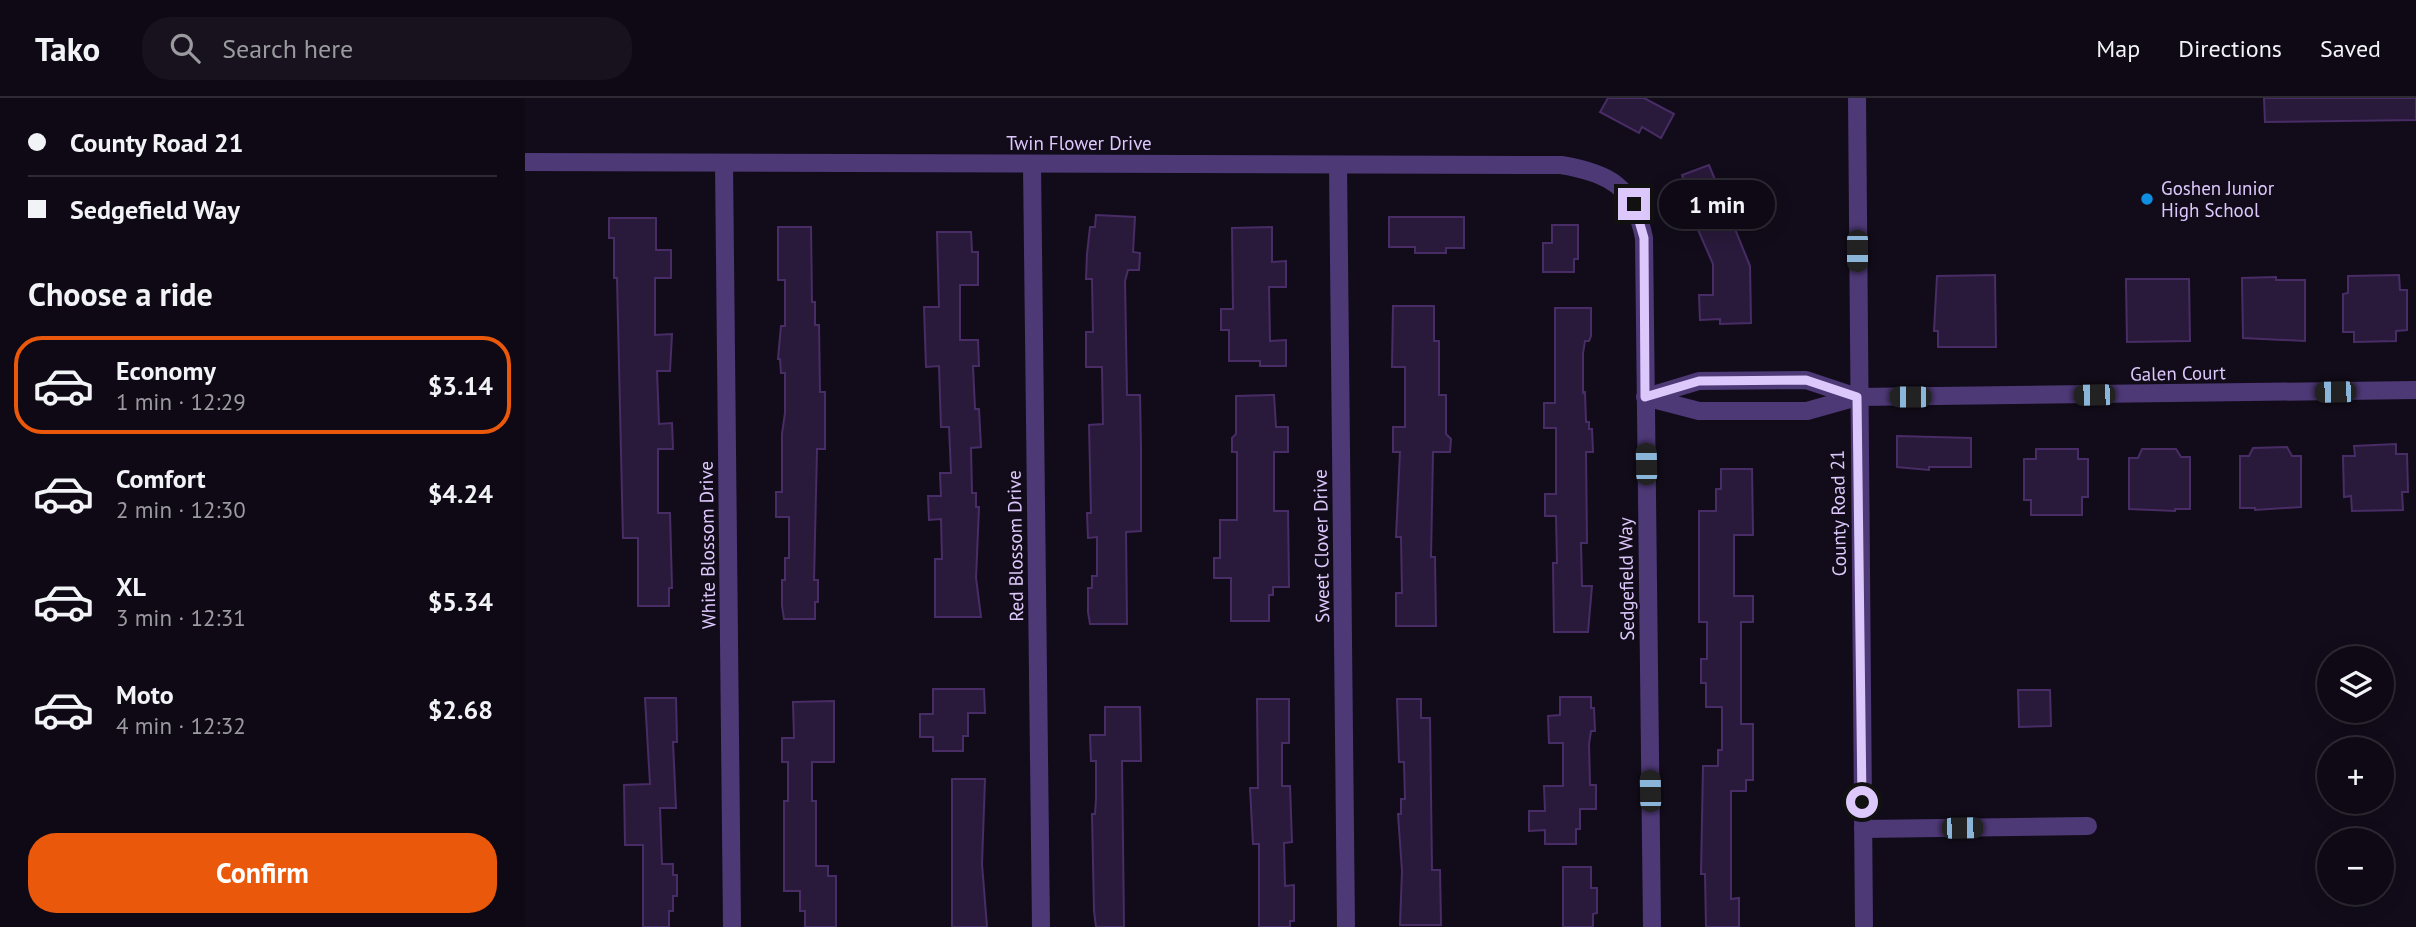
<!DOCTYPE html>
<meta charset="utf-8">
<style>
body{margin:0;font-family:"PT Sans",sans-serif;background:#17121d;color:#f1f3f6;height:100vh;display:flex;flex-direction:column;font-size:26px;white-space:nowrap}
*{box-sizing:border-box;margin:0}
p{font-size:23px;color:#9b9aa0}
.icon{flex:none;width:38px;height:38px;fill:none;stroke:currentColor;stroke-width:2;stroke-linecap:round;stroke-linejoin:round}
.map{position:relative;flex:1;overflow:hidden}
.panel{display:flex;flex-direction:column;background:#0e0914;width:525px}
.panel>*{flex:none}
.banner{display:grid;align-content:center;height:154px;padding:0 28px;background:#0e0914}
.fabs{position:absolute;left:1792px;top:548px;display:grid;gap:14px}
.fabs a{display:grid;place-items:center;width:77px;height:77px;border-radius:50%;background:#0e0914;box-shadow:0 4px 18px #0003,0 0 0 2px #2e2a34;font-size:35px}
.end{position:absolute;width:32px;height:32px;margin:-16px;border:9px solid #ddc8fc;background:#111;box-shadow:0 0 0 4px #111}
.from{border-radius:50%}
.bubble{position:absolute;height:49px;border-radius:24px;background:#0e0914;box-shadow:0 4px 18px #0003,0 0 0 2px #2e2a34;font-size:23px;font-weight:700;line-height:49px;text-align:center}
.car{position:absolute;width:21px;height:42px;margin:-21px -10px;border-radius:9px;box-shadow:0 0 5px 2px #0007;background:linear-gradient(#222 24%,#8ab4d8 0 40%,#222 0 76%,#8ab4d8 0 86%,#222 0)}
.banner b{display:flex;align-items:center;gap:24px;height:66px;font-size:26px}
.banner b+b{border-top:2px solid #2e2a34}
.banner i{width:18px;height:18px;background:#f1f3f6}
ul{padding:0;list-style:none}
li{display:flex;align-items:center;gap:21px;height:98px;margin:0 14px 10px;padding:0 14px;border:4px solid transparent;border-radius:28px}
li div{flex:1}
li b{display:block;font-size:26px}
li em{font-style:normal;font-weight:700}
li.selected{border-color:#ea580c}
li>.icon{width:63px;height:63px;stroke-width:1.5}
h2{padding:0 28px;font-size:32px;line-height:84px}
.cta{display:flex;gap:14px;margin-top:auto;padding:14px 28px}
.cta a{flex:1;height:80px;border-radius:28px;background:#ea580c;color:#fff;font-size:28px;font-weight:700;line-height:80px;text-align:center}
header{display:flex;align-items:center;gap:42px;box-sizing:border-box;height:98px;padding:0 35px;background:#0e0914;border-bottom:2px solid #2e2a34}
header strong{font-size:33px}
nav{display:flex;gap:38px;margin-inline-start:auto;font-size:24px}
.search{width:490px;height:63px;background:#17121d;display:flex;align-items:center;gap:18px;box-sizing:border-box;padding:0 24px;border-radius:28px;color:#9b9aa0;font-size:26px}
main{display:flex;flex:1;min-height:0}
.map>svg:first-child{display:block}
.building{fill:#29193a;stroke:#482c65;stroke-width:2}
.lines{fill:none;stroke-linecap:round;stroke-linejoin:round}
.minor{stroke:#4e3977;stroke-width:18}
.tertiary{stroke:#4e3977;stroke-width:18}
.route{stroke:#ddc8fc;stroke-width:9}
.poi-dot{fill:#0e8fe2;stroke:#120c1a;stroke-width:2.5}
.labels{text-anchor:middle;stroke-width:5;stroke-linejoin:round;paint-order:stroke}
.street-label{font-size:19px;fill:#ddc8fc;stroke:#120c1a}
.poi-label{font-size:19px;fill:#ddc8fc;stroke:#120c1a;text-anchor:start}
</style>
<header>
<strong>Tako</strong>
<div class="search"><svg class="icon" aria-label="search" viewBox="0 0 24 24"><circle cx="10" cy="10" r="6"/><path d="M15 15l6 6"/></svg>Search here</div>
<nav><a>Map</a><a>Directions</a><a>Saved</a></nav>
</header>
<main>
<section class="panel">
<div class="banner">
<b><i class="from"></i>County Road 21</b>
<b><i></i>Sedgefield Way</b>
</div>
<h2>Choose a ride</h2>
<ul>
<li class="selected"><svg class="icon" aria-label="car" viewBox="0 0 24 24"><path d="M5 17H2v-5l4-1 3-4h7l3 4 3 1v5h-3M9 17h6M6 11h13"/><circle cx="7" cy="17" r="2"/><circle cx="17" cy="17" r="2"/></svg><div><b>Economy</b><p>1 min · 12:29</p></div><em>$3.14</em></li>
<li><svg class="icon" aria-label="car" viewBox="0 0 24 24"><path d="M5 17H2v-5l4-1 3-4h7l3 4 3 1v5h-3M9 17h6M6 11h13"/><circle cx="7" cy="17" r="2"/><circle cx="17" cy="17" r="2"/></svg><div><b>Comfort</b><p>2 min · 12:30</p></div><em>$4.24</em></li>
<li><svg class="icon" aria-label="car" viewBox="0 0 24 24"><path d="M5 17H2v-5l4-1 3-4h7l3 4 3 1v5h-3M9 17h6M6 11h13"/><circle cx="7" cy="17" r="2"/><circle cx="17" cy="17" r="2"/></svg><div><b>XL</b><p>3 min · 12:31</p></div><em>$5.34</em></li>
<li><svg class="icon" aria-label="car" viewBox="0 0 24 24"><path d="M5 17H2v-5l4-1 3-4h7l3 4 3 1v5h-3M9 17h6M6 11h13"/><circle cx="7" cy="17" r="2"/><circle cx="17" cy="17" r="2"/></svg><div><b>Moto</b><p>4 min · 12:32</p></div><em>$2.68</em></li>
</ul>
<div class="cta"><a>Confirm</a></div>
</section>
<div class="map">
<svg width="1891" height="829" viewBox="0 0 1891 829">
<rect width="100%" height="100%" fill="#120c1a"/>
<g class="building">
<polygon points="1083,0 1119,0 1149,16 1136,40 1117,29 1114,35 1075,14"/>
<polygon points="1739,0 1891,0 1891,22 1740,24"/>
<polygon points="1184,67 1225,168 1226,225 1195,226 1195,221 1175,222 1174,197 1188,197 1188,166 1160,102 1165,99 1157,77"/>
<polygon points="571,117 610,119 608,154 615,155 614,172 603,172 600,183 602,297 615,297 616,351 616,433 601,434 602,526 565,526 563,514 563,490 567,490 567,478 572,478 572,439 563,440 562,415 566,415 564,327 578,326 577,269 561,269 561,234 568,234 567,181 561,181 562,156 565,129 570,129"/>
<polygon points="864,119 939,119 939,150 921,150 921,155 890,155 890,149 864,149"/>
<polygon points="84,120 131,120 131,152 146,152 146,180 130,180 130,237 147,236 145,273 132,273 134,326 147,325 148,351 133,351 133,415 145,415 147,490 144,490 144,508 113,508 113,440 98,440 92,180 89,180 89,140 84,140"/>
<polygon points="1027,127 1053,127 1053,161 1049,161 1049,174 1018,174 1018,145 1027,145"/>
<polygon points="253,129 286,129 287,204 290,204 290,227 294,227 295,294 300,294 300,351 292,351 289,482 293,482 293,504 290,504 290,521 259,521 257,508 257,482 260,482 260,460 264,460 264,419 251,419 251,394 257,394 257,336 260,315 260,275 256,275 255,261 253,261 256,228 260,228 260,182 253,182"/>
<polygon points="747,129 747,164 761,163 761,189 744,189 745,243 761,242 761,268 735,268 735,263 704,263 704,232 696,232 696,211 708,211 707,130"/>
<polygon points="412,134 446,134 447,154 453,154 453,187 435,187 435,242 453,242 454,268 448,268 450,311 454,311 456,349 446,350 447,395 451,395 451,409 454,409 451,480 456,519 410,519 410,461 417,461 416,421 404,422 403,398 416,398 415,375 426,375 424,329 416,329 414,268 401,269 399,209 414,209"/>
<polygon points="1470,177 1471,249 1413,249 1413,233 1409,233 1412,178"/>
<polygon points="1874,177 1875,192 1882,192 1882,232 1871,233 1871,243 1829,244 1829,234 1818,234 1818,196 1823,195 1823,178"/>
<polygon points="1751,179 1751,182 1780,182 1780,243 1718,240 1717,180"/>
<polygon points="1601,181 1664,181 1665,243 1602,244"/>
<polygon points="868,208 909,208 909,243 914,243 914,297 921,297 921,336 926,341 925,354 908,354 906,459 910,459 911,528 871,528 871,495 877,495 876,439 871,439 875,354 868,354 868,329 880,329 880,269 867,269"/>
<polygon points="1030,210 1066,210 1066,238 1064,243 1060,243 1058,255 1058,295 1060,294 1061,324 1064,324 1064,331 1067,331 1068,354 1061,354 1062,445 1056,445 1057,488 1067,488 1063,534 1029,534 1028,465 1032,465 1031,418 1020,418 1020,396 1031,396 1031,330 1019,330 1019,305 1030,305"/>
<polygon points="749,297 751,329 763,329 763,354 749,354 749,413 763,413 764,489 748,489 748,497 744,497 744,523 706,523 706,480 689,480 689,460 695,460 695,422 712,422 712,354 707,354 707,340 711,336 711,298"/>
<polygon points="1372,338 1446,340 1446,369 1404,369 1404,372 1372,369"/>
<polygon points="1871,346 1871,356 1882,356 1883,394 1877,394 1878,412 1827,413 1826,398 1819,399 1818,358 1830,358 1829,348"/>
<polygon points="1762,349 1767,358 1776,358 1776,409 1730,412 1730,410 1715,410 1715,358 1724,358 1728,350"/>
<polygon points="1511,351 1553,351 1553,361 1563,361 1563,399 1557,399 1557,417 1506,417 1506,402 1499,402 1499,361 1511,361"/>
<polygon points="1617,351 1651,351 1656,359 1665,359 1665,411 1650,411 1650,413 1604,411 1604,360 1613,360"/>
<polygon points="1196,371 1227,371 1228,437 1209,437 1209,498 1228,498 1228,524 1216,524 1216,626 1228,626 1228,682 1221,682 1221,693 1206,693 1206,801 1214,800 1214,829 1181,829 1180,776 1176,776 1178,668 1193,668 1193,652 1197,652 1197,609 1181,609 1181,585 1176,585 1176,561 1182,561 1182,524 1174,524 1174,413 1191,413 1191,391 1196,391"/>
<polygon points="408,591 459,591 460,615 443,615 443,638 438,638 438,653 408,653 408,639 395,639 395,616 408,616"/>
<polygon points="1493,592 1525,592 1526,628 1494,629"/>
<polygon points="1035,599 1066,599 1066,610 1069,610 1070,633 1066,633 1064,646 1065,687 1071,687 1071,711 1055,711 1055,731 1051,731 1051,746 1020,746 1020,732 1004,733 1004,713 1020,713 1019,688 1038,688 1038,645 1024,645 1023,618 1035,617"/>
<polygon points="120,600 151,600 152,644 148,644 151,710 135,710 137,766 148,766 148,777 152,777 152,798 148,798 148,813 144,813 144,829 118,829 118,747 100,747 99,687 125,686"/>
<polygon points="732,601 764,601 764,645 757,645 757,688 765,688 767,744 759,745 760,788 769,787 769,823 765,823 765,829 734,829 734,746 728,746 725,690 733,690"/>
<polygon points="872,601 896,601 896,620 905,620 907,772 915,772 916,827 875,827 877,773 873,716 876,716 876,701 880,701 879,664 874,664"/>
<polygon points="309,603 309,664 287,664 287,703 291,703 291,768 303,768 303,778 311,778 311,829 280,829 280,813 275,813 275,793 259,793 259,703 263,703 263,664 257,664 257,640 269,640 268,604"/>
<polygon points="580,609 615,609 616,663 597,663 599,829 571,829 569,813 567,716 570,716 571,701 571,663 566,663 565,637 580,637"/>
<polygon points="427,681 460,681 457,766 462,829 427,829"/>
<polygon points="1038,769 1066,769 1066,790 1072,790 1072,815 1068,816 1068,829 1038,829"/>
</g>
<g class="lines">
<g class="minor">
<path d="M0,64L1036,67C1085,75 1109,89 1119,140L1127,829"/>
<polyline points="199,65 207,829"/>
<polyline points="507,67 516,829"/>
<polyline points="813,67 821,829"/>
<polyline points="1120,299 1174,313 1282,313 1332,299 1891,292"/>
<polyline points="1121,299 1174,283 1281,282 1332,299"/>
<polyline points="1338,731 1563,728"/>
</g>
<polyline class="tertiary" points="1332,0 1339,829"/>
</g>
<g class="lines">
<polyline class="route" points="1109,106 1119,140 1120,299 1174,283 1281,282 1332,299 1337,704"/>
</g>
<circle class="poi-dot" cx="1622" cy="101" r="7"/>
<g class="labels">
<g class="street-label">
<text x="554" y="52">Twin Flower Drive</text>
<text transform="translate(1653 275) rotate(-1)" y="7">Galen Court</text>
<text transform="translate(1313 415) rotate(-91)" y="7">County Road 21</text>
<text transform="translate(182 447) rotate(-91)" y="7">White Blossom Drive</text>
<text transform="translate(490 448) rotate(-91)" y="7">Red Blossom Drive</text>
<text transform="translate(796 448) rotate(-91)" y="7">Sweet Clover Drive</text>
<text transform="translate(1101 481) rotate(-91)" y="7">Sedgefield Way</text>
</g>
<g class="poi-label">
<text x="1636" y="97">Goshen Junior<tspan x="1636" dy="22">High School</tspan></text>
</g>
</g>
</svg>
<div class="fabs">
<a><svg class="icon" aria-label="layers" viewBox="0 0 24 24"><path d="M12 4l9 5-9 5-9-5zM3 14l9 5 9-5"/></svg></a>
<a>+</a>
<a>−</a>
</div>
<i class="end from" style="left:1337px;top:704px"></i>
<i class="end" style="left:1109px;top:106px"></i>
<div class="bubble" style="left:1134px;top:82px;width:116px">1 min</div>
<i class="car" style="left:1332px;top:153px;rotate:180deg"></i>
<i class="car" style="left:1810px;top:294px;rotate:269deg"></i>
<i class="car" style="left:1569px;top:297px;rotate:269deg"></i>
<i class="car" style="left:1385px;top:299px;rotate:270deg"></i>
<i class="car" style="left:1121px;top:366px;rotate:359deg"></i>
<i class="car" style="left:1125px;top:693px;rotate:359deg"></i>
<i class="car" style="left:1437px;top:730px;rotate:89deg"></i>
</div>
</main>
